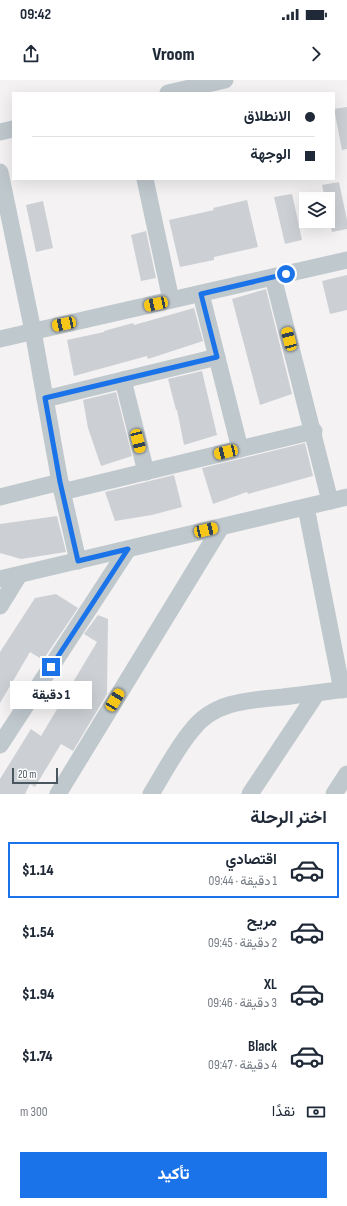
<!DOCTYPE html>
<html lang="ar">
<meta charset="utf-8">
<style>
body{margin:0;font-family:"Sofia Sans Condensed",Vazirmatn,sans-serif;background:#f2f2f3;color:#1f2937;direction:rtl;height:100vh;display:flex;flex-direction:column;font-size:15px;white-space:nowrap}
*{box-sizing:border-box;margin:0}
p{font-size:13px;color:#747a83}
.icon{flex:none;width:22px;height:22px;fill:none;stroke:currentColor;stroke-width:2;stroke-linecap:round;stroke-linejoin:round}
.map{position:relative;height:714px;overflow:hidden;direction:ltr}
.panel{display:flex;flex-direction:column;background:#fff;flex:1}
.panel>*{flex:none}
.guide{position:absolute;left:12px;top:12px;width:323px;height:88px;border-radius:0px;box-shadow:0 4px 16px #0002;direction:rtl;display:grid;align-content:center;height:88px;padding:0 20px;background:#fff}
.fabs{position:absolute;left:299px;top:112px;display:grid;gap:8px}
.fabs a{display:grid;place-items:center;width:36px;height:36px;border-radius:0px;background:#fff;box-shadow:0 4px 16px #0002;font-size:20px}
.scale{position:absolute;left:12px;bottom:10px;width:46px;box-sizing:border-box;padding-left:4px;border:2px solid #4b575e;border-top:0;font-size:11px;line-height:14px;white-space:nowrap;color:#4b575e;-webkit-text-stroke:3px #fff;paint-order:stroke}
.end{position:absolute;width:18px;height:18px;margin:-9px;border:5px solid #1a73e8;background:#fff;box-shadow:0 0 0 2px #fff}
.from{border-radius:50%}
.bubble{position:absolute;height:28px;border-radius:0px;background:#fff;box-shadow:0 4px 16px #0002;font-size:13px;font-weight:800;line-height:28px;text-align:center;direction:rtl}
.car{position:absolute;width:12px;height:24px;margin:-12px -6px;border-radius:5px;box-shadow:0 0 3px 1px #0007;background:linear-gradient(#f5c518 24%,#345 0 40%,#f5c518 0 76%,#345 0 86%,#f5c518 0)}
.guide b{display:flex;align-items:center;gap:14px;height:38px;font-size:15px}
.guide b+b{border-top:1px solid #e0e1e3}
.guide i{width:10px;height:10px;background:#1f2937}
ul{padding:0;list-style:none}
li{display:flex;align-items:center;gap:12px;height:56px;margin:0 8px 6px;padding:0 12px;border:2px solid transparent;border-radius:0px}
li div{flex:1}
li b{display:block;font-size:15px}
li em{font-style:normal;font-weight:800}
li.on{border-color:#1a73e8}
li>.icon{width:36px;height:36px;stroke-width:1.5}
h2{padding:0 20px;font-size:18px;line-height:48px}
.pay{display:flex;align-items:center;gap:10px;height:44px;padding:0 20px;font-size:15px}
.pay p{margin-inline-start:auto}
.action{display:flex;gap:8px;margin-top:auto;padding:8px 20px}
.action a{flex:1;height:46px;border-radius:0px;background:#1a73e8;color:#fff;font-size:16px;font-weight:800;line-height:46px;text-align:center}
.status{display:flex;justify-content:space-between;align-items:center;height:28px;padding:0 20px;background:#fff;direction:ltr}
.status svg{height:11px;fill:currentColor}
header{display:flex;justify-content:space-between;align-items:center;height:52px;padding:0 20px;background:#fff;font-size:18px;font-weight:800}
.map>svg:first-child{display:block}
.building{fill:#ccd0d4}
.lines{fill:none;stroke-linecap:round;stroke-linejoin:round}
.minor{stroke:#bfc8cd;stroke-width:17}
.route{stroke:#1a73e8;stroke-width:5}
</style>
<div class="status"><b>09:42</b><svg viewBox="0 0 49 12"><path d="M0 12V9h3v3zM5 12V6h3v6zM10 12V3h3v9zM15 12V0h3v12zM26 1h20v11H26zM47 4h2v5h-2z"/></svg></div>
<header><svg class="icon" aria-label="forward" viewBox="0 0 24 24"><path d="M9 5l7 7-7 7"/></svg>Vroom<svg class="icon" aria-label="share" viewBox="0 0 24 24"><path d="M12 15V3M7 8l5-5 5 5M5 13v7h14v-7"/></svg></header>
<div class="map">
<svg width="347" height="714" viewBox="0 0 347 714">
<rect width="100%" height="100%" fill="#f4f2f2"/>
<g class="building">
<polygon points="347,27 347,69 342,70 334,29"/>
<polygon points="339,102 347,140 347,149 332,152 328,135 328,119 325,119 322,105"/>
<polygon points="292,114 302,160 285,164 274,117"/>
<polygon points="247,120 258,167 214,177 214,180 180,187 169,140 214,130 213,128"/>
<polygon points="43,121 53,168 36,172 26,125"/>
<polygon points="146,151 156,198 141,201 131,155"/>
<polygon points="347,195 347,230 330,234 322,201"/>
<polygon points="266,209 292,314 260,325 232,219"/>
<polygon points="194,228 203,261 148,279 147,276 74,296 67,260 104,252 104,251 133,243 134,245"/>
<polygon points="202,291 217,355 184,365 177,330 176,330 168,299"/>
<polygon points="116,312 132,376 101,386 88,348 83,320"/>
<polygon points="305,363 313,396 248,414 247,412 213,424 202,388"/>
<polygon points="174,395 182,427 152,435 115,441 105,412"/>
<polygon points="57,436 66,472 21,479 0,473 0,444"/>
<polygon points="56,514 78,528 43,580 30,572 0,623 0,572 35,518"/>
<polygon points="98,535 108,539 107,614 73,671 61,664 35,707 30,704 25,714 0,714 0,699 31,649 41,656 97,562 84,554"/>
</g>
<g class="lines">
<g class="minor">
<polyline points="168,13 225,0"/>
<polyline points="0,52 13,49"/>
<polyline points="0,92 33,251 60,402 78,481"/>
<polyline points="145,99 171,220"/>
<polyline points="273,197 330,421"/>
<polyline points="201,214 240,369"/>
<polyline points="0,259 347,180"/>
<polyline points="123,300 146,392"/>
<polyline points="45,319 217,277"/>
<polyline points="62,412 314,351"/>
<polyline points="0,417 60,402"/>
<polyline points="306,427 342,610"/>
<polyline points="0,499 347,417"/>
<polyline points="0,526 19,495"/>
<polyline points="0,665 128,469"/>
<polyline points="58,714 221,447"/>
<path d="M151,714C164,693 176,669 192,650C214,621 250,620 283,617C305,614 326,612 347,609"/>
<polyline points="250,714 317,613"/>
<polyline points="334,714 347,694"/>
</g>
</g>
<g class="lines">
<polyline class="route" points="51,587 128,469 78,481 60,402 45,318 217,277 201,214 286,194"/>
</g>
</svg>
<div class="fabs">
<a><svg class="icon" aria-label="layers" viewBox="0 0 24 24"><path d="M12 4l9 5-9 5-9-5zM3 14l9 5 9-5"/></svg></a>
</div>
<div class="scale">20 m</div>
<i class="end from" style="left:286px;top:194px"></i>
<i class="end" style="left:51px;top:587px"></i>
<div class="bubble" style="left:10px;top:601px;width:82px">1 دقيقة</div>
<i class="car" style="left:156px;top:224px;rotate:258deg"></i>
<i class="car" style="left:64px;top:244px;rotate:258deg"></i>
<i class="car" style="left:289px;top:259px;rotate:345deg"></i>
<i class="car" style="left:138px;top:361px;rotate:166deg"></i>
<i class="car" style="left:226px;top:372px;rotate:257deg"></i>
<i class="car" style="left:206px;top:450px;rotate:77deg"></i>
<i class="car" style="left:115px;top:620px;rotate:31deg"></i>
<div class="guide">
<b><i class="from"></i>الانطلاق</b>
<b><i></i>الوجهة</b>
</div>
</div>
<section class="panel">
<h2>اختر الرحلة</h2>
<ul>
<li class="on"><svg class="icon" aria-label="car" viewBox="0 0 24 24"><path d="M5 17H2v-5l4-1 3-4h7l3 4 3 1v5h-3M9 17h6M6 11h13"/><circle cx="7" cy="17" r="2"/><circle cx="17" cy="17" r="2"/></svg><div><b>اقتصادي</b><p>1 دقيقة · 09:44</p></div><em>$1.14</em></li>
<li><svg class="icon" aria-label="car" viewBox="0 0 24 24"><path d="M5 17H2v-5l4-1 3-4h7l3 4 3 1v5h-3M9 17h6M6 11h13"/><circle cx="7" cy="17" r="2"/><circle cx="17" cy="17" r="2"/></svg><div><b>مريح</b><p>2 دقيقة · 09:45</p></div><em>$1.54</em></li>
<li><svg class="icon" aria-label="car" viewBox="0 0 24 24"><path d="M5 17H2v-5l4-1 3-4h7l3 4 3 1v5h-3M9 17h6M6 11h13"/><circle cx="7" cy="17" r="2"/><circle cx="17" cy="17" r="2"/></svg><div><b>XL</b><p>3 دقيقة · 09:46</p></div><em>$1.94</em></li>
<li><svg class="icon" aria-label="car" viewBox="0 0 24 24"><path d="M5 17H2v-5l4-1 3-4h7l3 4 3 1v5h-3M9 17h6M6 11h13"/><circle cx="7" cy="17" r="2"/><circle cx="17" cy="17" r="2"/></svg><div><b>Black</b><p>4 دقيقة · 09:47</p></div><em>$1.74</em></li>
</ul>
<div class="pay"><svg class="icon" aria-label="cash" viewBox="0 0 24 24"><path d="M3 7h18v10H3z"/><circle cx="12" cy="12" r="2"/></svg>نقدًا<p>300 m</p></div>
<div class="action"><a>تأكيد</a></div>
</section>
